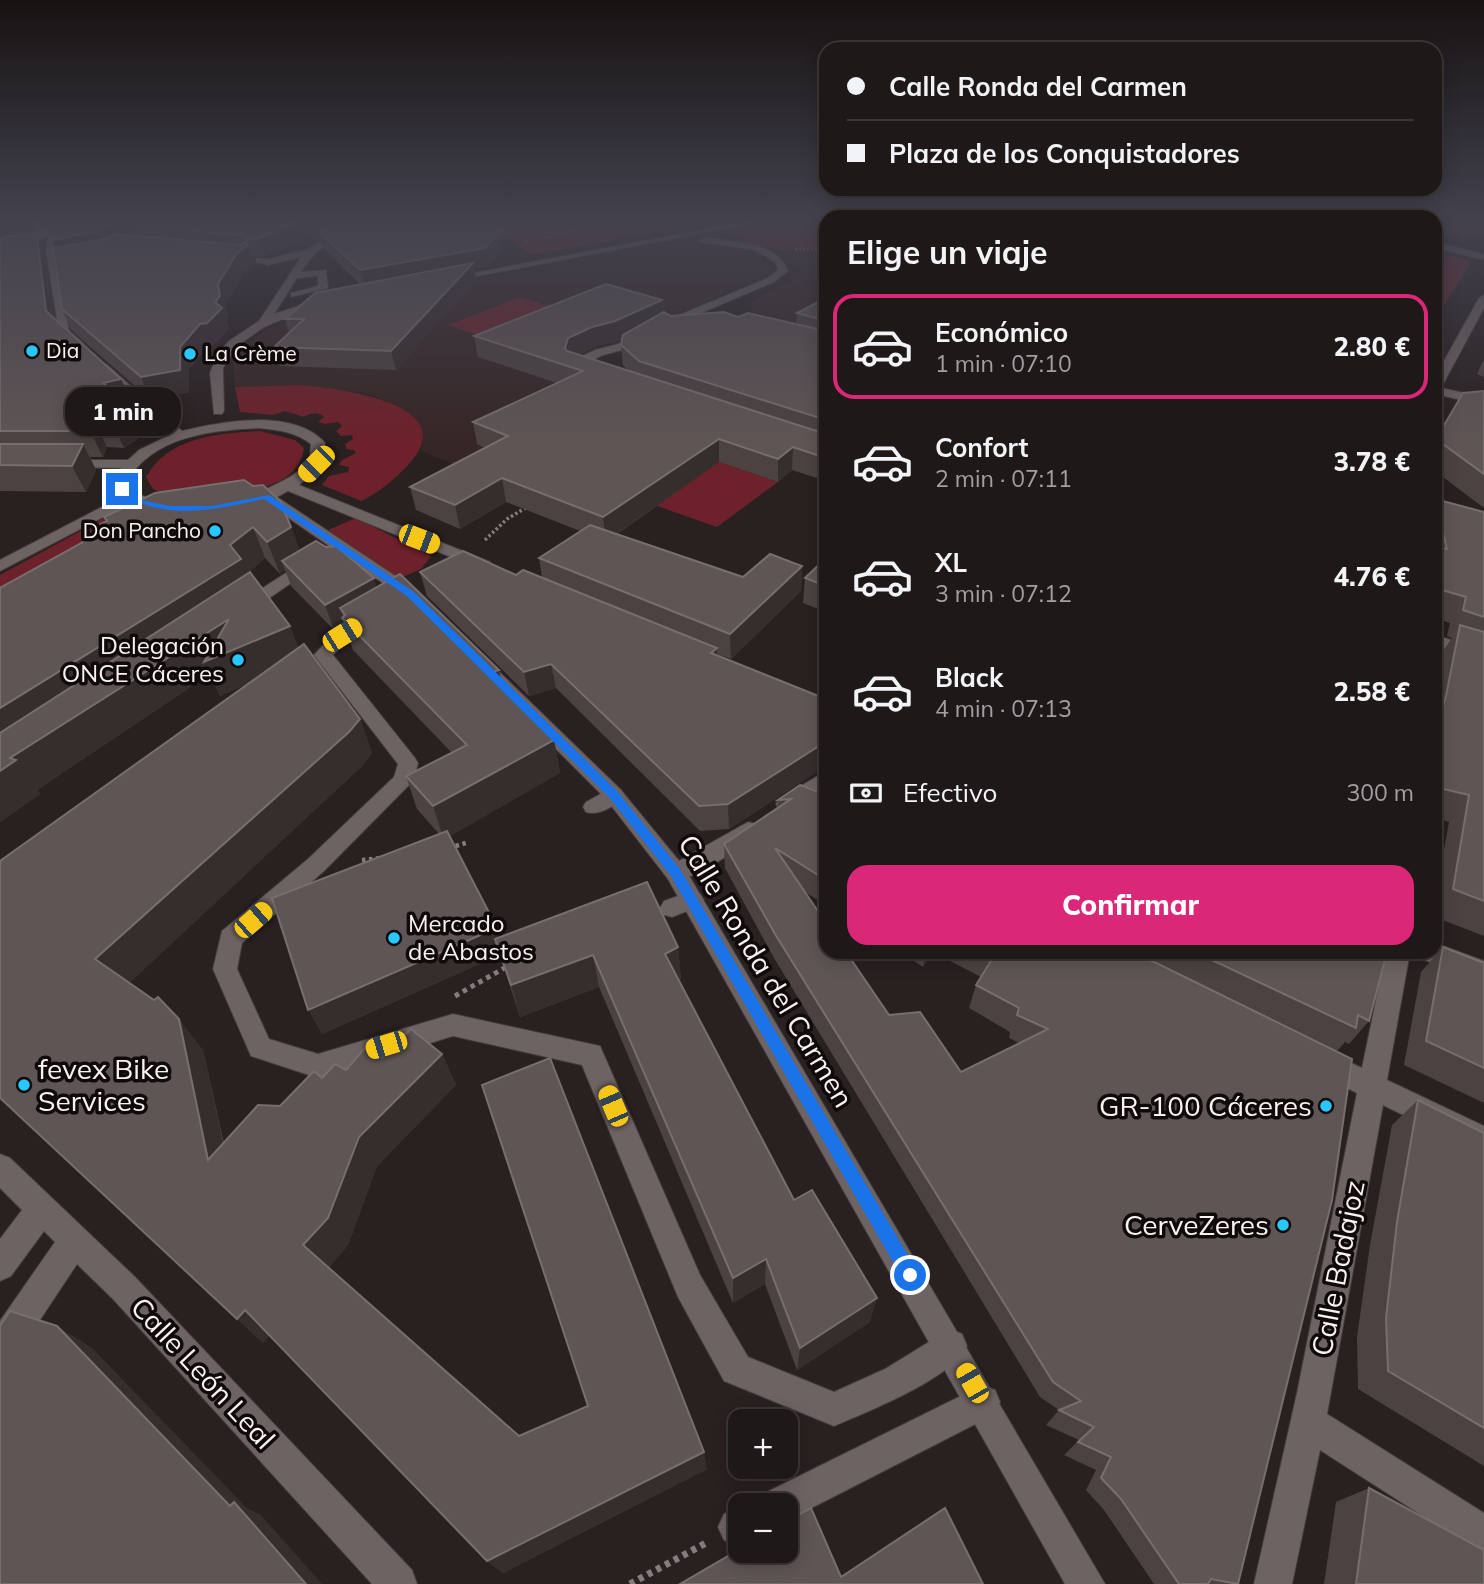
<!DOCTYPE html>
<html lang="es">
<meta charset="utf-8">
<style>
body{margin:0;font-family:Mulish,sans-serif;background:#272121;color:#f1f3f6;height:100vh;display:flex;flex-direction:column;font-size:26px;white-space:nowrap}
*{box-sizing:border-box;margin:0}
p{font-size:23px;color:#a1a0a2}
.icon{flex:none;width:38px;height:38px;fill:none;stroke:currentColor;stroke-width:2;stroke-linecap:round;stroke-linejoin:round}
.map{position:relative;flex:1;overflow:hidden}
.drawer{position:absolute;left:819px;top:210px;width:623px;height:749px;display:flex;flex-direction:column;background:#1f1818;border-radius:21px;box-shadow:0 4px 18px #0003,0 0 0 2px #3c3737}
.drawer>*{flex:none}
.guide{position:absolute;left:819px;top:42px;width:623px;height:154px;border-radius:21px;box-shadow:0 4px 18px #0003,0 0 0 2px #3c3737;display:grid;align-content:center;height:154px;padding:0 28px;background:#1f1818}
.buttons{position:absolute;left:728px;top:1409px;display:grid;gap:14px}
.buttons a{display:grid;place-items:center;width:70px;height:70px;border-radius:14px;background:#1f1818;box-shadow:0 4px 18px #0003,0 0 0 2px #3c3737;font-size:35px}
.end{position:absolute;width:32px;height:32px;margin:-16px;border:9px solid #1a73e8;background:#fff;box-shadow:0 0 0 4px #fff}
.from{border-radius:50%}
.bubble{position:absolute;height:49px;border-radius:21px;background:#1f1818;box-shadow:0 4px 18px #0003,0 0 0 2px #3c3737;font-size:23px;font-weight:800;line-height:49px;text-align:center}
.car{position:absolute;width:21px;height:42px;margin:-21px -10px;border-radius:9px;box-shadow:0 0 5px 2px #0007;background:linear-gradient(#f5c518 24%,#345 0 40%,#f5c518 0 76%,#345 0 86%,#f5c518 0)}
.guide b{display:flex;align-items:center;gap:24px;height:66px;font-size:26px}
.guide b+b{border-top:2px solid #3c3737}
.guide i{width:18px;height:18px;background:#f1f3f6}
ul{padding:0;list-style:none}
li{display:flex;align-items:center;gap:21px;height:105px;margin:0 14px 10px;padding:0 14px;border:4px solid transparent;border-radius:21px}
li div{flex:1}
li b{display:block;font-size:26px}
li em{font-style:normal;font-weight:800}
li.current{border-color:#db2777}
li>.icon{width:63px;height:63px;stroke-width:1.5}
h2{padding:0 28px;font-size:32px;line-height:84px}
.pay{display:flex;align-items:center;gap:18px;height:77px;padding:0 28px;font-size:26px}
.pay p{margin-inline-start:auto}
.primary-button{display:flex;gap:14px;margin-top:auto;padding:14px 28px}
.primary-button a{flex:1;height:80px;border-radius:21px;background:#db2777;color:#fff;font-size:28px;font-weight:800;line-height:80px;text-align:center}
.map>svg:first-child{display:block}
.built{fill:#362626}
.green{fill:#6d212a}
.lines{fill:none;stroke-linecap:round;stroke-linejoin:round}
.street-casing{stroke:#443c3d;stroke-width:2}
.secondary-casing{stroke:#443c3d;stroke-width:2}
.path-far4{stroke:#857d7d;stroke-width:2;stroke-dasharray:2 2;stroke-linecap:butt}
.path-far3{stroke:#857d7d;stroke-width:3.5;stroke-dasharray:2.5 2.5;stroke-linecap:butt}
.path-far2{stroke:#857d7d;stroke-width:4.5;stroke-dasharray:3.5 3.5;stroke-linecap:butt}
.path-far1{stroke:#857d7d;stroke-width:5;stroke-dasharray:4.5 4.5;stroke-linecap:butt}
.path{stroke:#857d7d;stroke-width:7;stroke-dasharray:5 5;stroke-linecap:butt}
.street{fill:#6e6363;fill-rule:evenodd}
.secondary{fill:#6e6363;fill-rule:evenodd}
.wall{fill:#4c4242;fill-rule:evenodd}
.shaded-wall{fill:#362d2d}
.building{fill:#5f5555;stroke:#776e6e;stroke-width:2}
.route{fill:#1a73e8}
.poi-dot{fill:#27c8ff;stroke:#0f0b0b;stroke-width:2.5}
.labels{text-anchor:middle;stroke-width:7;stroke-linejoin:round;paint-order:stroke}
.far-poi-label{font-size:21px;fill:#f9f2f2;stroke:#0f0b0b;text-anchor:start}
.poi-label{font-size:24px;fill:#f9f2f2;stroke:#0f0b0b;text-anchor:end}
.near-street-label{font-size:28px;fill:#f9f2f2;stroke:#0f0b0b}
.near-poi-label{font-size:28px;fill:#f9f2f2;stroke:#0f0b0b;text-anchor:end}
</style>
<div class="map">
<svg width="1484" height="1584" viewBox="0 0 1484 1584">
<rect width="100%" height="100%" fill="#292020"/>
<g class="built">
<polygon points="661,244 709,244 746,251 763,258 768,264 770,274 660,322 597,342 540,368 673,413 533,497 421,451 423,441 406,412 384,400 365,393 297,385 235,387 233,363 239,351 267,329 289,319 326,307"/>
<polygon points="769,250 826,252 826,340 757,318 752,312 751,304 758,297 801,276 797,263 782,253"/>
</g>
<g class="green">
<polygon points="405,220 727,220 531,255 514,242 472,223 324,247 356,233"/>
<path d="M826,220V252C798,251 748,251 727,231L797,221Z"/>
<polygon points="1435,220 1484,220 1484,239 1435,234"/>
<polygon points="1435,251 1469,261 1468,268 1435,319"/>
<polygon points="520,297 559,309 487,338 448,325"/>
<path d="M297,385C334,387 467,403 408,465C394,480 380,492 361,501L322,485L329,476L348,472L349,467L339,465L342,460L356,453L354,450L346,449L345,444L353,439L352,435L341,436L336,431L342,426L338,422L325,424L318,422L324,417C319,411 310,413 304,417L285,411L273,415L240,412L235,387Z"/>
<path d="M260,431L295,440L304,448C297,502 205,493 165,495L153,489L146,477C168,437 218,433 260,431Z"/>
<polygon points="719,462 778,482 717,527 657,506"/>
<polygon points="119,510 141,517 0,598 0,575"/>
<polygon points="356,518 431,556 421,569 396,580 328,530"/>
</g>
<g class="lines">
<g class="street-casing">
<g id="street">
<path d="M382,220H396C357,242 331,225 301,272L326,270L328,288L291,297V293L318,286V276L297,278L274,314L319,299L324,302L264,327L237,346L223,368L224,411L222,414H214L210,373L217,355L229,341L259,321L301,257L269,265L256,262V258L269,259L306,250L335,234Z"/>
<polygon points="754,220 773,220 447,282 442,279"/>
<path d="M46,228L50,231C36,240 17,239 0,241V235L35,232Z"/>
<path d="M703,237C732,242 776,240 788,271L774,282L680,322L626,349L603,355L582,365L589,369V375L572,372V361L595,350L618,344L672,318L768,278L778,270L775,262L755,250L700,242L699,240Z"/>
<polygon points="1484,295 1484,308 1441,388 1484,397 1484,405 1435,394 1435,377 1479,298"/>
<polygon points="311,557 319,562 317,565 248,613 236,613 233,609 236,605"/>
<path d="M371,614L377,615L380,619L377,623L348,639L333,655L415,758L418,763L414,780L324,871L242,943L237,969L269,1039L318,1054L453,1014L600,1046L700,1275L748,1357L834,1392L885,1369L950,1329L962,1334L967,1346C953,1378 867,1412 834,1426L724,1381L678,1297L582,1065L453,1036L318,1078L251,1056L213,969L222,931L308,859L394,777L398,764L314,655L336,631Z"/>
<polygon points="1435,635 1484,650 1484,661 1435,646"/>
<path d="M826,771V788C813,797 796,814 779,809L776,804L779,799Z"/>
<path d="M613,787L620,789L624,794C616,806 600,816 586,812L583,807L586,802Z"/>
<path d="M748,822L756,824L759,830L756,836C737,848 690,886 668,879L665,873L668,867Z"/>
<polygon points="692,891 700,894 704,900 700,906 672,917 664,915 660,908 664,901"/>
<polygon points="1386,952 1410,952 1387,1080 1484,1126 1484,1155 1383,1105 1327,1414 1484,1513 1484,1553 1471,1547 1320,1450 1292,1584 1254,1584 1297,1393 1357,1093 1315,1072 1312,1063 1315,1054 1325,1051 1362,1068"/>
<polygon points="0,1154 10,1158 135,1277 412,1570 417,1584 372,1584 113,1299 77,1264 12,1362 0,1367 0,1321 55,1242 44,1231 11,1276 0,1281 0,1239 22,1210 0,1188"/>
<polygon points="983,1385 995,1390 1000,1402 995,1414 786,1521 786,1505 762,1505 767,1492"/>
<polygon points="740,1507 740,1544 737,1546 724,1540 718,1527 724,1514"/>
</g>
</g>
<g class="secondary-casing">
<g id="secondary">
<polygon points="32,220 44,223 50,232 65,220 74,220 56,236 56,252 69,331 83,343 83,347 75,347 59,332 46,252 48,236 0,262 0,255 41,232 38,227 21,221"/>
<polygon points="1435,242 1484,254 1484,260 1435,248"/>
<path d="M99,365H107L182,431C221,421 294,408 325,443L323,464L299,485L490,562L492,565L484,570L478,568L288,491L277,497L418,591L420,595L418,599H406L264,501C225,513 169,524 132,502L0,571V560L123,496L113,481L121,468L65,467L60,466V460H128L139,450L170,435L99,369ZM259,428C278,430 296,432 311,444L309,463C272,497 162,531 127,481C154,436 211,430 259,428Z"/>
<polygon points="482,659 488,661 620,789 684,867 1105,1584 1065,1584 668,879 606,799 476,669 473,665"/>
<polygon points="1435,943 1484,961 1484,982 1422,959 1419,952 1435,952"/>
</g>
</g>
<g class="path-far4">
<polyline points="479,222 505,220"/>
<polyline points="489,226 529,242"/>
<polyline points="540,239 615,220"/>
<polyline points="795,249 826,248"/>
</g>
<polyline class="path-far3" points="485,540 507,519 527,507"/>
<g class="path-far2">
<polyline points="449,848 469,842"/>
<polyline points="362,860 382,858"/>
</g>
<polyline class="path-far1" points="455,996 508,966"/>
<polyline class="path" points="630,1584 706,1543"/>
<use href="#street" class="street"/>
<use href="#secondary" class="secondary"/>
</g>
<g class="wall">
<polygon points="0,220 15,236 47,257 55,319 121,379 132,404 129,404 134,409 145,434 124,448 107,447 103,457 90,457 96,470 86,492 0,491"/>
<polygon points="56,220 482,220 502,250 488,266 474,268 476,280 396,370 280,366 274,347 289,333 285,319 360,284 324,249 321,239 316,241 311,236 265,256 254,257 252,255 254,264 244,272 226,304 228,317 226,319 229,328 215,344 208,345 189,369 189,392 151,400 71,330 62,309 56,248 52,240"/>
<path d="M826,298V481L792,470L778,482L719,462L617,534L743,577L802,566L801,591L731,659L717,654V655L826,699V905L805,892L889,1015L961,1072L1019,1043L1009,1038L1010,1032L969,1008L976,985L981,977L933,952L923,967L900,952H1387L1369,1021L1349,1044L1345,1042L1337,1051L1238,1584H1154L1104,1510L1086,1490L1096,1470L1064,1455L1079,1440L1046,1425L1059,1410L1040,1397L774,958L725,868L724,844L777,808L778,800L819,793L820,772L823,770L818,771L729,829L700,831L556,688L529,696L427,596L420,572L516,575L542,577L539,558L580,531L506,502L460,529L416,510L410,487L485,448L477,444L473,422L557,383L478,357L474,336L662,300L663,313L671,316L738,317L796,324L797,313ZM622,339L621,345L623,365L628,370L579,355L594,347Z"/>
<polygon points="1484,359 1484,377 1477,374"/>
<polygon points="1484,391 1484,508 1435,471 1435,441 1463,393"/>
<polygon points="1435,499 1484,512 1484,936 1435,917 1435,899 1449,822 1435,818 1435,692 1443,651 1452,638 1447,636 1450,623 1435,618"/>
<polygon points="104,517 291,527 300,551 374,578 376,587 503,688 554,740 560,773 449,836 499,937 678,947 681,979 679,980 794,1200 870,1322 797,1370 765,1284 733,1303 599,987 520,1017 500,955 322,1034 439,834 417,809 406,776 452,753 353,650 344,624 334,630 291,586 285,570 280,574 265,558 247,574 299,648 360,719 372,753 362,766 129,983 203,1050 224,1143 322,1078 382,1058 442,1054 456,1085 377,1166 348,1245 329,1267 519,1436 707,1469 503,1573 487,1561 269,1335 263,1343 0,1098 251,682 220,696 210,674 37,790 40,794 0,822 0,588 96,535 93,528 106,521"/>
<polygon points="826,558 826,612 803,603 805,578"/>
<polygon points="1443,947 1484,963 1484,1103 1404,1065 1421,972"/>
<polygon points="1418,1100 1484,1133 1484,1466 1358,1389 1357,1337 1370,1245 1392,1125"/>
<polygon points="1369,1488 1484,1584 1324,1584 1336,1502"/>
</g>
<g class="shaded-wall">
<polygon points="120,220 163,220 134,226 137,233 104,248 61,258 52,240"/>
<polygon points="303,220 306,220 311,236 265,256 259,238"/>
<polygon points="319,220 372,220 320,232 321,239 316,241 311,224"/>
<polygon points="8,223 18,242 0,252 0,227"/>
<polygon points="499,232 502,250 488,266 474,268 476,280 396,370 391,351 365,288 360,270"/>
<polygon points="37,236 47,257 57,334 46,311"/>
<polygon points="247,241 254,264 244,272 226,304 228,317 226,319 229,328 215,344 208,345 189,369 189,392 151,400 141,377 180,347 215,302 218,284 237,253"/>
<polygon points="662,300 663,319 617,342 594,347 571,359 565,348 568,338 592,327"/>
<polygon points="121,379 132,404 114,407 103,383"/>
<polygon points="134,409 145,434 124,448 112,422"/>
<polygon points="95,422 107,447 103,457 90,431"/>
<polygon points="719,439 719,462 606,541 603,517"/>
<polygon points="83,444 96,470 86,492 72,466"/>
<polygon points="793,447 792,470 778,482 778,459"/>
<polygon points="502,478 506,502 460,529 455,505"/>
<polygon points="253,527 265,558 247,574 254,591 0,757 0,708 230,545"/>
<polygon points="291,527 303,559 282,561 285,570 280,574 267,542"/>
<polygon points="802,566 801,591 731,659 730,634"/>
<polygon points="374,578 381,603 345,615 340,608 345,621 342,618 344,624 334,630 325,605"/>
<polygon points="229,619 290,626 303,659 220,696 210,674 37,790 40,794 0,822 0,771 10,758"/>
<polygon points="717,648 717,672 711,653"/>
<polygon points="551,664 556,688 529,696 524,672"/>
<polygon points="499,670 506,703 489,673"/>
<polygon points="360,719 372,753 362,766 121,991 95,959"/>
<polygon points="554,740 560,773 444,840 433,806"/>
<polygon points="826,745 826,769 818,771 729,829 728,804 819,746"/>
<polygon points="497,928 504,953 495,939 500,955 322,1034 308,1010"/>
<polygon points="678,947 681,979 668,986 665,954"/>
<polygon points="926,952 933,952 923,967"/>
<polygon points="593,955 599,987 520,1017 511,985"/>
<polygon points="179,1019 203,1050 233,1188 208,1160"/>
<polygon points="442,1054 456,1085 377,1166 348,1245 326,1271 303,1245 359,1137"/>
<polygon points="766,1259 765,1284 733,1303 733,1278"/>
<polygon points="877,1298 870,1322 797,1370 800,1348"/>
<polygon points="245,1310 271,1334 263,1343 237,1319"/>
<polygon points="57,1326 91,1347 247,1508 261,1515 322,1584 306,1584"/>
<polygon points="704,1452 707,1469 503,1573 487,1561"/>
</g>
<g class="building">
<polygon points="56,220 120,220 97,231 52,240 50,222"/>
<polygon points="145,220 303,220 259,238 248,239 241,235 134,226"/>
<polygon points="307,220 319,220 311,224"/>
<polygon points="348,220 482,220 499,232 485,248 360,270 320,232"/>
<polygon points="115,234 240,245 247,241 248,245 237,253 218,284 220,296 215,302 222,308 207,323 200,324 180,347 180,370 141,377 62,309 53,248 101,240"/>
<polygon points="7,236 37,236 46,311 121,379 103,383 134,409 112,422 95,422 90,431 0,431 0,239"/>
<polygon points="473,263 391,351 274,347 304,319 285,319 315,293"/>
<polygon points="606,284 662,300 615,321 592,327 568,338 565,348 567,351 826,434 826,458 793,447 778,459 719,439 603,517 502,478 455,505 410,487 508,436 473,422 583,371 474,336"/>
<polygon points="826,298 826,321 797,313"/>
<polygon points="664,312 671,316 724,312 738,317 748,313 826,331 826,420 639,361 621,345 623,335"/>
<polygon points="1484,391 1484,474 1436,439 1463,393"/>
<polygon points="0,444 83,444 72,466 0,465"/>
<polygon points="244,480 253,486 263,485 280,501 291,527 267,542 253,527 230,545 241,559 0,708 0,588 101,532 93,528 107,521 104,517 155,493"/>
<polygon points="1435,499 1484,512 1484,617 1463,610 1466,597 1435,588 1435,546 1447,549"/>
<polygon points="590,525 743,577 770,554 802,566 730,634 539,558"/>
<polygon points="316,541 326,547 336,546 374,578 325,605 282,561"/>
<polygon points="463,551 516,575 523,570 717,648 711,653 826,699 826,745 819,746 728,804 699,806 551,664 524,672 420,572"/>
<polygon points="826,558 826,586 805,578"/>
<polygon points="250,572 290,626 204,662 229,619 10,758 16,760 0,771 0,733"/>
<polygon points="400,574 499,670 489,673 554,740 433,806 406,776 467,745 342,618 345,615 340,608"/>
<polygon points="1460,625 1484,632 1484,901 1453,889 1469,795 1435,787 1435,734 1446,696"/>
<polygon points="304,644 360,719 349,732 95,959 154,1000 158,997 179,1019 208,1160 258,1105 280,1106 314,1071 322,1078 335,1064 346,1070 365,1048 382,1058 411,1029 442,1054 359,1137 328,1218 303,1245 519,1436 588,1406 482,1085 550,1058 704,1452 487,1561 245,1310 237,1319 0,1098 0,861"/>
<polygon points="826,767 826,775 820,772"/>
<polygon points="800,785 826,795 826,880 775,848 826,923 826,952 846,952 889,1015 920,1012 961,1072 1048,1029 1017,1015 1019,1008 976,985 994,956 985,952 1134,952 1352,1059 1332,1200 1238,1584 1211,1579 1208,1584 1179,1584 1121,1499 1101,1478 1111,1457 1078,1442 1094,1427 1059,1410 1081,1401 1053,1382 775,934 724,844 791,799 778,800"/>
<polygon points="447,831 497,928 308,1010 272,898"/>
<polygon points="647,882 678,947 665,954 794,1200 812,1190 877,1298 800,1348 766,1259 733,1278 593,955 511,985 495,939"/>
<polygon points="1443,947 1484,963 1484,1068 1426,1041"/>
<polygon points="1195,952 1387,952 1369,1021 1358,1015 1356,1028"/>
<polygon points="1418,1100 1484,1133 1484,1428 1388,1371 1386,1318 1397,1222"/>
<polygon points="10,1311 57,1326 230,1506 234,1502 306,1584 0,1584 0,1326"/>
<polygon points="1369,1488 1484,1550 1484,1584 1356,1584"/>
<polygon points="811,1508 841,1577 945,1508 983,1584 680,1584 740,1549 740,1550 786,1550 786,1522"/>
</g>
<linearGradient id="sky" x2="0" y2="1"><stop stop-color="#171212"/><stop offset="0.5" stop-color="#43424e"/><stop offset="1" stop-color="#43424e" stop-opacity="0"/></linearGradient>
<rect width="1484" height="442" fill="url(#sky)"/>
<path class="route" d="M120,488H125L141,500L170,506H212L269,495L414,592L617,791L680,869L916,1269L918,1275L916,1281L910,1284L904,1281L671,876L609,797L407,596L264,499C217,509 162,523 120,491Z"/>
<g class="poi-dot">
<circle cx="32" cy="351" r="7"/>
<circle cx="190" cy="354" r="7"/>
<circle cx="215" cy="531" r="7"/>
<circle cx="238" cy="660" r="7"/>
<circle cx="394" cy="938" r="7"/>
<circle cx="24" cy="1085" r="7"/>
<circle cx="1326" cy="1106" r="7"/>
<circle cx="1283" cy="1225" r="7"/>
</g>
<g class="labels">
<g class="far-poi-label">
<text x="46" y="358">Dia</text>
<text x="204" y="361">La Crème</text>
<text x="201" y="538" text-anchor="end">Don Pancho</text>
</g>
<g class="poi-label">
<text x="224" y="654">Delegación<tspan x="224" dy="28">ONCE Cáceres</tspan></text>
<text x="408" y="932" text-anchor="start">Mercado<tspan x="408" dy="28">de Abastos</tspan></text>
</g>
<g class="near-street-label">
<text transform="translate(766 971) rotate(59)" y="10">Calle Ronda del Carmen</text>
<text transform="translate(1338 1268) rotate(-79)" y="10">Calle Badajoz</text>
<text transform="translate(203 1373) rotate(47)" y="10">Calle León Leal</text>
</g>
<g class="near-poi-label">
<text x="38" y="1079" text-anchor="start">fevex Bike<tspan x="38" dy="32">Services</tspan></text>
<text x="1312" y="1116">GR-100 Cáceres</text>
<text x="1269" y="1235">CerveZeres</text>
</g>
</g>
</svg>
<div class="buttons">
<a>+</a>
<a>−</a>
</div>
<i class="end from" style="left:910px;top:1275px"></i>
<i class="end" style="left:122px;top:489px"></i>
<div class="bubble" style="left:65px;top:387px;width:116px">1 min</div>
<i class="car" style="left:316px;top:464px;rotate:225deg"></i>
<i class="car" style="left:419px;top:539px;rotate:111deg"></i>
<i class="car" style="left:342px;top:635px;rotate:58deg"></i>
<i class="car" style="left:253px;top:920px;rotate:49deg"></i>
<i class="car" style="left:386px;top:1045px;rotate:253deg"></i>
<i class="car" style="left:613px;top:1106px;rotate:337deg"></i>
<i class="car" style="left:972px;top:1383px;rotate:330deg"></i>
<div class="guide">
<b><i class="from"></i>Calle Ronda del Carmen</b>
<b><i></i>Plaza de los Conquistadores</b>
</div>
<section class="drawer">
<h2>Elige un viaje</h2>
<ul>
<li class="current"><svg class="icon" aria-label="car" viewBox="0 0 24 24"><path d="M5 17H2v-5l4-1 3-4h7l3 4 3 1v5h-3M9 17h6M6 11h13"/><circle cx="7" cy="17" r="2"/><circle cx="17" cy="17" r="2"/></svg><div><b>Económico</b><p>1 min · 07:10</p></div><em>2.80 €</em></li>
<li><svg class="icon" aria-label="car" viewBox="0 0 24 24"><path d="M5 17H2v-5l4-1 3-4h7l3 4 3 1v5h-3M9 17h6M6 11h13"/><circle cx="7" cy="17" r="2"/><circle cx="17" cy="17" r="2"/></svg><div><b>Confort</b><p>2 min · 07:11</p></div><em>3.78 €</em></li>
<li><svg class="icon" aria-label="car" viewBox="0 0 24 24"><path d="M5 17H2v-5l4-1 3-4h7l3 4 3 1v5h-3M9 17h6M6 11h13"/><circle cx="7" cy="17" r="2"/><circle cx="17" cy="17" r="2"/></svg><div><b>XL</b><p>3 min · 07:12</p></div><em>4.76 €</em></li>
<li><svg class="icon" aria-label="car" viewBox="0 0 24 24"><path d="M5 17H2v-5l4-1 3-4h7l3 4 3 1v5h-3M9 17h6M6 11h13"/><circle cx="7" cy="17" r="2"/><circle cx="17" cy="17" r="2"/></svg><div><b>Black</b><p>4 min · 07:13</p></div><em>2.58 €</em></li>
</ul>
<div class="pay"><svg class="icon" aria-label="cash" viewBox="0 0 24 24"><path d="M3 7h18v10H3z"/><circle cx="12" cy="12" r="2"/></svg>Efectivo<p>300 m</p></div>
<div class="primary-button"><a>Confirmar</a></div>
</section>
</div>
